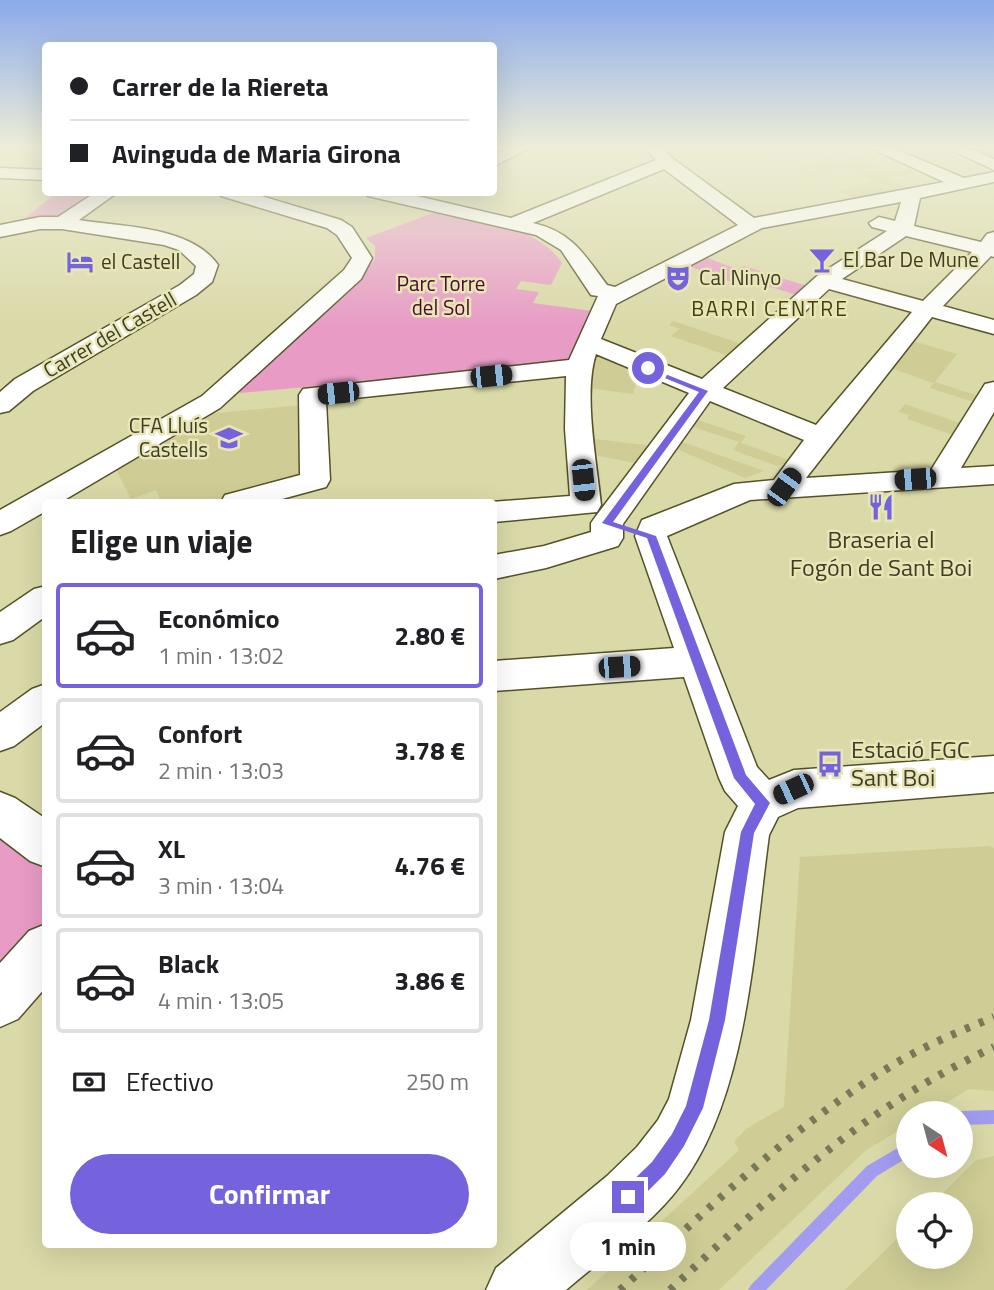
<!DOCTYPE html>
<html lang="es">
<meta charset="utf-8">
<style>
body{margin:0;font-family:"Titillium Web",sans-serif;background:#f6f6f6;color:#202124;height:100vh;display:flex;flex-direction:column;font-size:26px;white-space:nowrap}
*{box-sizing:border-box;margin:0}
p{font-size:23px;color:#757577}
.icon{flex:none;width:38px;height:38px;fill:none;stroke:currentColor;stroke-width:2;stroke-linecap:round;stroke-linejoin:round}
.map{position:relative;flex:1;overflow:hidden}
.panel{position:absolute;left:42px;top:499px;width:455px;height:749px;display:flex;flex-direction:column;background:#fff;border-radius:7px;box-shadow:0 7px 28px #0002}
.panel>*{flex:none}
.banner{position:absolute;left:42px;top:42px;width:455px;height:154px;border-radius:7px;box-shadow:0 7px 28px #0002;display:grid;align-content:center;height:154px;padding:0 28px;background:#fff}
.needle{width:46px;rotate:144deg}
.fabs{position:absolute;left:896px;top:1101px;display:grid;gap:14px}
.fabs a{display:grid;place-items:center;width:77px;height:77px;border-radius:50%;background:#fff;box-shadow:0 7px 28px #0002;font-size:35px}
.end{position:absolute;width:32px;height:32px;margin:-16px;border:9px solid #7563de;background:#fff;box-shadow:0 0 0 4px #fff}
.from{border-radius:50%}
.bubble{position:absolute;height:49px;border-radius:24px;background:#fff;box-shadow:0 7px 28px #0002;font-size:23px;font-weight:700;line-height:49px;text-align:center}
.car{position:absolute;width:21px;height:42px;margin:-21px -10px;border-radius:9px;box-shadow:0 0 5px 2px #0007;background:linear-gradient(#222 24%,#8ab4d8 0 40%,#222 0 76%,#8ab4d8 0 86%,#222 0)}
.banner b{display:flex;align-items:center;gap:24px;height:66px;font-size:26px}
.banner b+b{border-top:2px solid #e0e0e0}
.banner i{width:18px;height:18px;background:#202124}
ul{padding:0;list-style:none}
li{display:flex;align-items:center;gap:21px;height:105px;margin:0 14px 10px;padding:0 14px;border:4px solid #e0e0e0;border-radius:7px}
li div{flex:1}
li b{display:block;font-size:26px}
li em{font-style:normal;font-weight:700}
li.active{border-color:#7563de}
li>.icon{width:63px;height:63px;stroke-width:1.5}
h2{padding:0 28px;font-size:32px;line-height:84px}
.pay{display:flex;align-items:center;gap:18px;height:77px;padding:0 28px;font-size:26px}
.pay p{margin-inline-start:auto}
.action{display:flex;gap:14px;margin-top:auto;padding:14px 28px}
.action a{flex:1;height:80px;border-radius:42px;background:#7563de;color:#fff;font-size:28px;font-weight:700;line-height:80px;text-align:center}
.map>svg:first-child{display:block}
.built{fill:#cfcd95}
.green{fill:#e79bc5}
.lines{fill:none;stroke-linecap:round;stroke-linejoin:round}
.stream{fill:#a19cf0;fill-rule:evenodd}
.minor-casing{stroke:#545226;stroke-width:3}
.minor{fill:#fff;fill-rule:evenodd}
.rail{stroke:#797859;stroke-width:8;stroke-dasharray:5 10;stroke-linecap:butt}
.route{fill:#7563de}
.labels{text-anchor:middle;stroke-width:5;stroke-linejoin:round;paint-order:stroke}
.far-poi-label{font-size:21px;fill:#3e3d29;stroke:#e8e6b5;text-anchor:start}
.far-park-label{font-size:21px;fill:#4d0936;stroke:#e8e6b5}
.far-neighbourhood-label{font-size:21px;letter-spacing:2px;fill:#413e11;stroke:#e8e6b5}
.far-street-label{font-size:21px;fill:#3e3d29;stroke:#e8e6b5}
.poi-label{font-size:24px;fill:#3e3d29;stroke:#e8e6b5}
</style>
<div class="map">
<svg width="994" height="1290" viewBox="0 0 994 1290">
<rect width="100%" height="100%" fill="#dad9a8"/>
<g class="built">
<polygon points="860,157 886,173 922,168 927,170 890,178 912,190 859,200 839,191 874,181 846,168 813,178 796,169 832,158 838,161"/>
<polygon points="673,321 745,345 732,357 671,336 680,329 669,325"/>
<polygon points="910,340 957,354 935,382 982,397 977,403 930,388 933,383 888,367"/>
<polygon points="593,347 640,368 633,394 587,388"/>
<polygon points="905,404 963,424 956,436 907,419 909,415 899,412"/>
<polygon points="303,405 307,478 223,502 161,502 156,490 131,499 112,462 195,415"/>
<polygon points="692,418 746,436 741,443 792,461 777,466 733,450 739,442 687,425"/>
<polygon points="595,439 653,446 639,464 590,454 588,440"/>
<polygon points="677,440 764,471 745,478 672,447"/>
<polygon points="989,846 994,848 994,1091 969,1089 929,1113 908,1113 908,1125 865,1151 719,1290 587,1290 739,1150 734,1142 747,1128 784,1107 800,857"/>
<polygon points="994,1156 994,1290 845,1290 908,1228 908,1256 961,1256 961,1204 932,1204 976,1160"/>
</g>
<g class="green">
<polygon points="56,193 103,193 63,218 20,222"/>
<path d="M438,211C481,221 535,224 562,263L551,285L521,281L516,289L539,292L533,303L592,311L573,362L241,393L234,386L371,264L375,259V246L366,238Z"/>
<polygon points="702,256 737,269 744,266 810,287 800,296 748,280 740,285 686,265"/>
<polygon points="0,835 46,871 45,933 0,985"/>
</g>
<g class="lines">
<g class="stream">
<polygon points="994,1110 994,1124 961,1125 961,1113 957,1113 961,1111"/>
<polygon points="908,1142 908,1157 877,1176 766,1290 748,1290 751,1285 867,1166"/>
</g>
<g class="minor-casing">
<g id="minor">
<polygon points="511,147 532,147 494,166 494,155"/>
<path d="M645,147H662L672,158L754,218L944,182L868,147H890L964,178L994,172V182L920,198L914,226L981,242L987,234L994,232V257L991,256L943,306L994,320V334L932,317L806,478L931,470L985,384L994,382V412L961,468L994,466V484L750,500L667,536L757,767L769,780L794,770L994,756V792L798,808L778,817L769,835C754,944 748,1097 680,1186C651,1225 603,1258 566,1290H486L496,1268L607,1176L637,1147L658,1120L669,1099L691,1020L725,832L738,806L725,791L719,778L684,677L494,691V661L674,648L635,536L642,520L734,484L774,480L804,440L710,401L623,524V538L618,546L546,568L494,579V555L544,546L591,532V523L596,516L689,393L596,354C583,393 597,463 601,505L597,512L494,522L492,502L570,496L565,429L566,376L326,401L330,480L326,487L271,502H221L225,495L300,475L299,395L303,389L569,360L598,296L591,295L561,250L536,235L368,196L365,192H400L511,218L656,160ZM664,169L738,225L615,287L607,285C584,254 572,232 533,223ZM901,202L895,221L879,217L869,223L872,227L887,231L817,276L702,379L601,339L616,304L762,228ZM906,236L972,252L923,301L842,279ZM829,289L912,312L816,425L723,388Z"/>
<polygon points="945,147 967,147 994,159 994,170"/>
<polygon points="0,168 46,170 46,180 0,178"/>
<path d="M96,192H118L79,220C123,227 191,226 218,265L212,282L196,295L33,391L9,411L0,413V392L15,379L180,285L194,274L196,266L179,250L164,245L62,229H40L0,237V225L40,217H58Z"/>
<polygon points="218,192 248,192 341,220 352,227 372,258 361,279 220,408 61,502 46,502 46,511 11,531 0,535 0,510 202,396 344,270 352,258 337,235 327,228 221,196"/>
<polygon points="46,586 46,616 13,640 0,644 0,612 34,589"/>
<polygon points="46,684 46,722 14,746 0,751 0,712 32,689"/>
<polygon points="0,792 15,798 46,819 46,867 30,861 0,838"/>
<polygon points="46,924 46,987 18,1019 0,1027 0,963 29,931"/>
</g>
</g>
<use href="#minor" class="minor"/>
<g class="rail">
<path d="M620,1290C705,1212 789,1129 888,1068C921,1047 958,1032 994,1017"/>
<path d="M670,1290C774,1193 863,1108 994,1047"/>
</g>
</g>
<linearGradient id="sky" x2="0" y2="1"><stop stop-color="#8baaeb"/><stop offset="0.45" stop-color="#eeeed8"/><stop offset="1" stop-color="#eeeed8" stop-opacity="0"/></linearGradient>
<rect width="994" height="328" fill="url(#sky)"/>
<polygon class="route" points="645,366 708,391 613,522 656,536 746,775 770,803 754,833 725,1020 703,1108 684,1146 665,1174 635,1204 628,1206 622,1204 619,1197 622,1191 652,1162 672,1134 686,1106 709,1020 741,832 755,804 734,778 647,538 602,523 699,392 645,370"/>
<defs>
<g id="bar-bare" transform="scale(2.1)"><path d="M-6-5H6L.8 .8V4.5H3.5V6h-7V4.5H-.8V.8Z" fill="#7563de" stroke="#e8e6b5" stroke-width="2.5" paint-order="stroke"/></g>
<g id="hotel-bare" transform="scale(2.1)"><path d="M-6-4.5h1.5V1H6V5H4.5V3h-9V5H-6ZM-4 0a1.8 1.8 0 1 1 3.6 0ZM.5 0V-2.5h3Q6-2.5 6 0Z" fill="#7563de" stroke="#e8e6b5" stroke-width="2.5" paint-order="stroke"/></g>
<g id="theatre-bare" transform="scale(2.1)"><path d="M-5-5.5Q0-4 5-5.5V0Q5 5 0 6Q-5 5-5 0ZM-3.3-2.5H-1v1.5H-3.3ZM1-2.5H3.3v1.5H1ZM-2.8 1Q0 5.5 2.8 1Z" fill="#7563de" stroke="#e8e6b5" stroke-width="2.5" paint-order="stroke"/></g>
<g id="school-bare" transform="scale(2.1)"><path d="M0-5L7-2L0 1L-7-2ZM-4 1L0 2.5L4 1V4Q0 6-4 4Z" fill="#7563de" stroke="#e8e6b5" stroke-width="2.5" paint-order="stroke"/></g>
<g id="restaurant-bare" transform="scale(2.1)"><path d="M-5-6h1v4h1v-4h1v4h1v-4h1v5L-1.5 .5V6h-2V.5L-5-1ZM5-6V6H3V1.5H1.5Q1.5-4 5-6Z" fill="#7563de" stroke="#e8e6b5" stroke-width="2.5" paint-order="stroke"/></g>
<g id="bus-bare" transform="scale(2.1)"><path d="M-5-6H5V4H4V6H2V4H-2V6H-4V4H-5ZM-3.5-4V0h7V-4ZM-3.5 1.2v1.5H-2V1.2ZM2 1.2v1.5H3.5V1.2Z" fill="#7563de" stroke="#e8e6b5" stroke-width="2.5" paint-order="stroke"/></g>
</defs>
<g fill-rule="evenodd">
<use href="#bar-bare" x="822" y="260"/>
<use href="#hotel-bare" x="80" y="262"/>
<use href="#theatre-bare" x="678" y="278"/>
<use href="#school-bare" x="229" y="438"/>
<use href="#restaurant-bare" x="881" y="507"/>
<use href="#bus-bare" x="830" y="764"/>
</g>
<g class="labels">
<g class="far-poi-label">
<text x="843" y="267">El Bar De Mune</text>
<text x="101" y="269">el Castell</text>
<text x="699" y="285">Cal Ninyo</text>
<text x="208" y="433" text-anchor="end">CFA Lluís<tspan x="208" dy="24">Castells</tspan></text>
</g>
<g class="far-park-label">
<text x="441" y="291">Parc Torre<tspan x="441" dy="24">del Sol</tspan></text>
</g>
<g class="far-neighbourhood-label">
<text x="770" y="316">BARRI CENTRE</text>
</g>
<g class="far-street-label">
<text transform="translate(110 335) rotate(-30)" y="7">Carrer del Castell</text>
</g>
<g class="poi-label">
<text x="881" y="548">Braseria el<tspan x="881" dy="28">Fogón de Sant Boi</tspan></text>
<text x="851" y="758" text-anchor="start">Estació FGC<tspan x="851" dy="28">Sant Boi</tspan></text>
</g>
</g>
</svg>
<div class="fabs">
<a><svg class="needle" viewBox="-14 -14 28 28"><path d="M0-13l5 13h-10z" fill="#e53935"/><path d="M0 13l5-13h-10z" fill="#757577"/></svg></a>
<a><svg class="icon" aria-label="locate" viewBox="0 0 24 24"><circle cx="12" cy="12" r="6"/><path d="M12 2v4M12 18v4M2 12h4M18 12h4"/></svg></a>
</div>
<i class="end from" style="left:648px;top:368px"></i>
<i class="end" style="left:628px;top:1197px"></i>
<div class="bubble" style="left:570px;top:1222px;width:116px">1 min</div>
<i class="car" style="left:491px;top:376px;rotate:84deg"></i>
<i class="car" style="left:338px;top:393px;rotate:264deg"></i>
<i class="car" style="left:915px;top:479px;rotate:266deg"></i>
<i class="car" style="left:583px;top:480px;rotate:174deg"></i>
<i class="car" style="left:784px;top:487px;rotate:36deg"></i>
<i class="car" style="left:619px;top:667px;rotate:86deg"></i>
<i class="car" style="left:793px;top:789px;rotate:245deg"></i>
<div class="banner">
<b><i class="from"></i>Carrer de la Riereta</b>
<b><i></i>Avinguda de Maria Girona</b>
</div>
<section class="panel">
<h2>Elige un viaje</h2>
<ul>
<li class="active"><svg class="icon" aria-label="car" viewBox="0 0 24 24"><path d="M5 17H2v-5l4-1 3-4h7l3 4 3 1v5h-3M9 17h6M6 11h13"/><circle cx="7" cy="17" r="2"/><circle cx="17" cy="17" r="2"/></svg><div><b>Económico</b><p>1 min · 13:02</p></div><em>2.80 €</em></li>
<li><svg class="icon" aria-label="car" viewBox="0 0 24 24"><path d="M5 17H2v-5l4-1 3-4h7l3 4 3 1v5h-3M9 17h6M6 11h13"/><circle cx="7" cy="17" r="2"/><circle cx="17" cy="17" r="2"/></svg><div><b>Confort</b><p>2 min · 13:03</p></div><em>3.78 €</em></li>
<li><svg class="icon" aria-label="car" viewBox="0 0 24 24"><path d="M5 17H2v-5l4-1 3-4h7l3 4 3 1v5h-3M9 17h6M6 11h13"/><circle cx="7" cy="17" r="2"/><circle cx="17" cy="17" r="2"/></svg><div><b>XL</b><p>3 min · 13:04</p></div><em>4.76 €</em></li>
<li><svg class="icon" aria-label="car" viewBox="0 0 24 24"><path d="M5 17H2v-5l4-1 3-4h7l3 4 3 1v5h-3M9 17h6M6 11h13"/><circle cx="7" cy="17" r="2"/><circle cx="17" cy="17" r="2"/></svg><div><b>Black</b><p>4 min · 13:05</p></div><em>3.86 €</em></li>
</ul>
<div class="pay"><svg class="icon" aria-label="cash" viewBox="0 0 24 24"><path d="M3 7h18v10H3z"/><circle cx="12" cy="12" r="2"/></svg>Efectivo<p>250 m</p></div>
<div class="action"><a>Confirmar</a></div>
</section>
</div>
